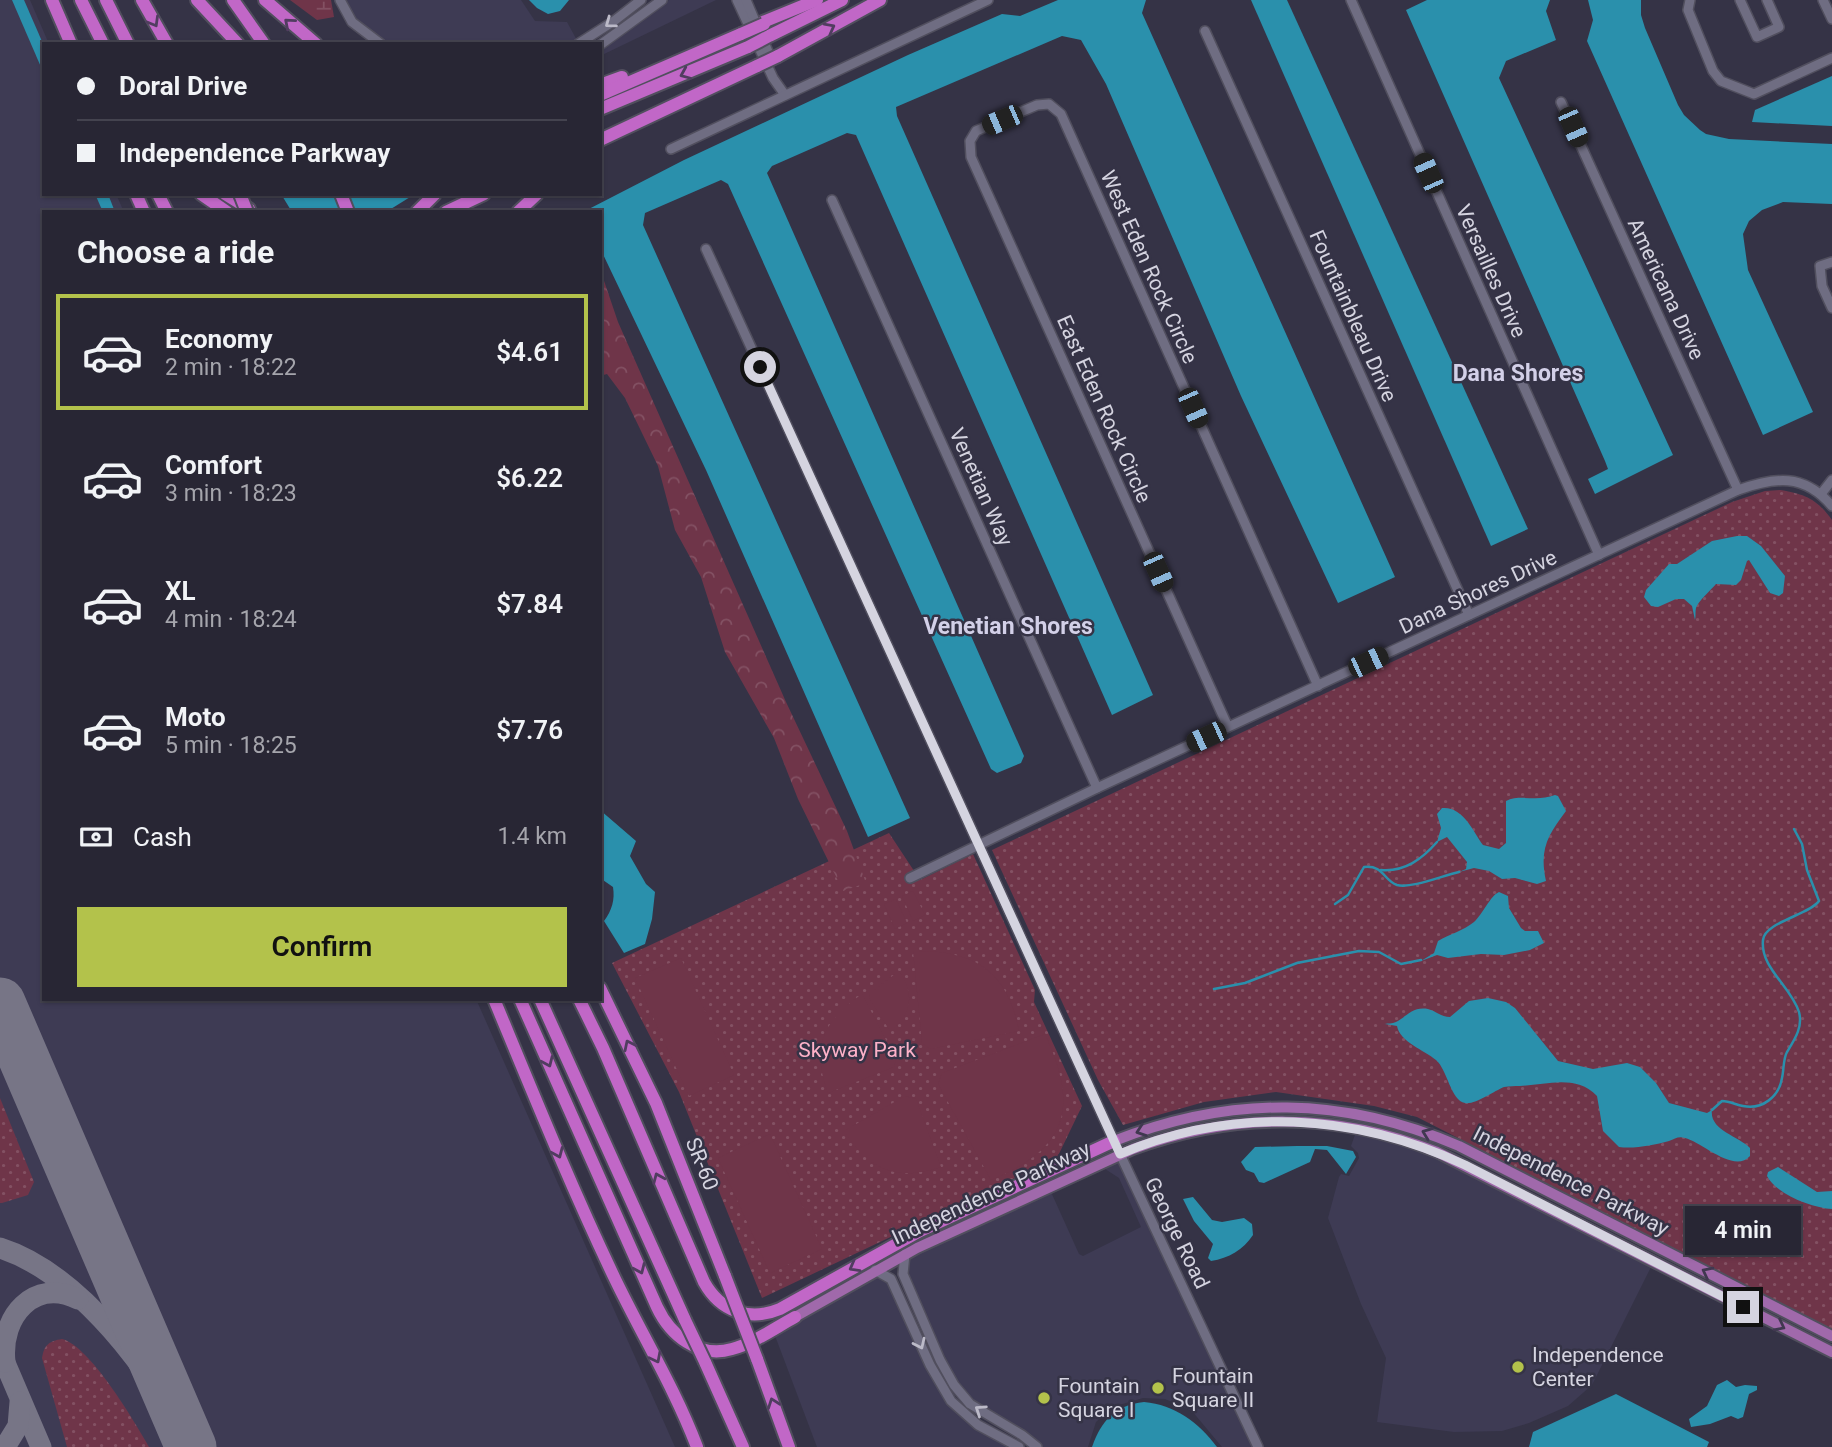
<!DOCTYPE html>
<meta charset="utf-8">
<style>
body{margin:0;font-family:Roboto,sans-serif;background:#343240;color:#f1f3f6;height:100vh;display:flex;flex-direction:column;font-size:26px;white-space:nowrap}
*{box-sizing:border-box;margin:0}
p{font-size:23px;color:#a5a5ac}
.icon{flex:none;width:38px;height:38px;fill:none;stroke:currentColor;stroke-width:2;stroke-linecap:round;stroke-linejoin:round}
.map{position:relative;flex:1;overflow:hidden}
.drawer{position:absolute;left:42px;top:210px;width:560px;height:791px;display:flex;flex-direction:column;background:#282634;border-radius:0px;box-shadow:0 2px 5px #0004,0 0 0 2px #44434f}
.drawer>*{flex:none}
.banner{position:absolute;left:42px;top:42px;width:560px;height:154px;border-radius:0px;box-shadow:0 2px 5px #0004,0 0 0 2px #44434f;display:grid;align-content:center;height:154px;padding:0 35px;background:#282634}
.end{position:absolute;width:32px;height:32px;margin:-16px;border:9px solid #d5d4e0;background:#111;box-shadow:0 0 0 4px #111}
.from{border-radius:50%}
.bubble{position:absolute;height:49px;border-radius:0px;background:#282634;box-shadow:0 2px 5px #0004,0 0 0 2px #44434f;font-size:23px;font-weight:600;line-height:49px;text-align:center}
.car{position:absolute;width:21px;height:42px;margin:-21px -10px;border-radius:9px;box-shadow:0 0 5px 2px #0007;background:linear-gradient(#222 24%,#8ab4d8 0 40%,#222 0 76%,#8ab4d8 0 86%,#222 0)}
.banner b{display:flex;align-items:center;gap:24px;height:66px;font-size:26px}
.banner b+b{border-top:2px solid #44434f}
.banner i{width:18px;height:18px;background:#f1f3f6}
ul{padding:0;list-style:none}
li{display:flex;align-items:center;gap:21px;height:116px;margin:0 14px 10px;padding:0 21px;border:4px solid transparent;border-radius:0px}
li div{flex:1}
li b{display:block;font-size:26px}
li em{font-style:normal;font-weight:600}
li.current{border-color:#b3c24b}
li>.icon{width:63px;height:63px;stroke-width:1.5}
h2{padding:0 35px;font-size:32px;line-height:84px}
.pay{display:flex;align-items:center;gap:18px;height:77px;padding:0 35px;font-size:26px}
.pay p{margin-inline-start:auto}
.cta{display:flex;gap:14px;margin-top:auto;padding:14px 35px}
.cta a{flex:1;height:80px;border-radius:0px;background:#b3c24b;color:#111;font-size:28px;font-weight:600;line-height:80px;text-align:center}
.map>svg:first-child{display:block}
.built{fill:#3e3b54}
.grass{fill:url(#grass-dots)}
.forest{fill:url(#forest-crowns)}
.wetland{fill:url(#wetland-marsh)}
.garden{fill:#6f3549}
.water{fill:#2a90ac}
.lines{fill:none;stroke-linecap:round;stroke-linejoin:round}
.stream{stroke:#2a90ac;stroke-width:2.5}
.taxiway{stroke:#777586;stroke-width:21}
.runway{stroke:#777586;stroke-width:51}
.minor-casing{stroke:#514f5e;stroke-width:12}
.major-casing{stroke:#514f5e;stroke-width:14}
.highway-casing{stroke:#514f5e;stroke-width:16}
.minor{stroke:#6f6d82;stroke-width:9}
.major{stroke:#a069ab;stroke-width:10}
.highway{stroke:#c167c7;stroke-width:12}
.highway-bridge-casing{stroke:#514f5e;stroke-width:16;stroke-linecap:butt}
.highway-bridge{stroke:#c167c7;stroke-width:12}
.oneway{stroke:#513d60}
.oneway2{stroke:#bcbac8}
.oneway3{stroke:#403850}
.route{stroke:#d5d4e0;stroke-width:9}
.poi-dot{fill:#b3c24b;stroke:#353346;stroke-width:2.5}
.labels{text-anchor:middle;stroke-width:5;stroke-linejoin:round;paint-order:stroke}
.street-label{font-size:21px;fill:#d5d4e0;stroke:#353346}
.park-label{font-size:21px;fill:#fdb1c8;stroke:#353346}
.poi-label{font-size:21px;fill:#d5d4e0;stroke:#353346;text-anchor:start}
.neighbourhood-label{font-size:23px;font-weight:bold;fill:#d3d0e8;stroke:#353346}
</style>
<div class="map">
<svg width="1832" height="1447" viewBox="0 0 1832 1447">
<defs>
<pattern id="grass-dots" width="8" height="8" patternUnits="userSpaceOnUse" patternTransform="scale(1.75)"><rect width="8" height="8" fill="#6f3549"/><path d="M2 2h.1M6 6h.1" fill="none" stroke="#835163" stroke-width="1.8" stroke-linecap="round"/></pattern>
<pattern id="forest-crowns" width="20" height="18" patternUnits="userSpaceOnUse" patternTransform="scale(1.75)"><rect width="20" height="18" fill="#6f3549"/><path d="M2 6a3 3 0 1 1 6 0M12 15a3 3 0 1 1 6 0" fill="none" stroke="#835163"/></pattern>
<pattern id="wetland-marsh" width="20" height="14" patternUnits="userSpaceOnUse" patternTransform="scale(1.75)"><rect width="20" height="14" fill="#6f3549"/><path d="M1 5h8M5 5V1M11 12h8M15 12V8" fill="none" stroke="#835163"/></pattern>
</defs>
<rect width="100%" height="100%" fill="#353346"/>
<g class="built">
<polygon points="0,0 30,0 49,44 44,44 44,194 116,194 124,212 44,212 44,999 476,999 675,1447 0,1447"/>
<polygon points="336,0 521,0 535,21 567,22 579,44 372,44 352,28 342,15"/>
<polygon points="669,0 716,0 600,56 600,51"/>
<polygon points="1356,1132 1423,1151 1652,1265 1592,1385 1568,1406 1529,1423 1502,1431 1454,1432 1377,1422 1386,1358 1361,1304 1328,1218 1339,1177 1341,1174 1349,1176 1359,1158 1358,1153 1351,1146"/>
<polygon points="1118,1160 1254,1447 1222,1447 1192,1411 1165,1399 1143,1398 1112,1407 1096,1422 1088,1447 1043,1447 1023,1431 973,1401 957,1382 944,1358 907,1273 908,1257 1051,1192 1079,1254 1083,1256 1141,1227 1119,1178 1102,1167"/>
<polygon points="879,1276 888,1281 929,1371 948,1404 970,1424 1011,1447 817,1447 774,1333"/>
</g>
<g class="grass">
<path d="M1780,490C1805,494 1817,499 1832,520V1329L1417,1117L1374,1106L1276,1092L1204,1102L1123,1125L1098,1080L992,850L1732,502L1765,491Z"/>
<polygon points="889,833 920,880 973,854 1035,990 1034,1002 1082,1106 1057,1158 762,1298 679,1092 612,963"/>
<polygon points="0,1098 34,1182 28,1195 2,1203 0,1203"/>
<path d="M62,1339C90,1346 134,1421 149,1447H67L42,1358C44,1345 49,1341 62,1339Z"/>
</g>
<polygon class="forest" points="600,269 618,322 786,702 847,831 866,883 843,891 798,799 774,738 725,652 701,577 675,530 658,466 625,398 607,374 600,376"/>
<polygon class="wetland" points="290,0 331,0 334,17 317,20"/>
<g class="garden">
<polygon points="913,891 925,915 913,921 902,896"/>
<polygon points="896,899 907,923 895,929 884,904"/>
<path d="M913,951C973,950 1007,969 1019,1031L930,1049L922,1043Z"/>
<polygon points="681,958 734,1075 689,1096 635,978"/>
<path d="M899,971C915,994 912,1015 890,1031L869,998L870,993Z"/>
<path d="M862,994L896,1059L894,1067L828,1093C811,1046 822,1023 862,994Z"/>
<path d="M1045,1034C1079,1108 1068,1148 991,1180L938,1084L942,1073Z"/>
<path d="M905,1096L916,1099L941,1167C895,1182 870,1170 844,1131Z"/>
<polygon points="770,1134 822,1249 770,1273 718,1158"/>
</g>
<g class="water">
<polygon points="12,0 24,0 44,46 44,74"/>
<polygon points="529,0 569,0 560,11 548,14 537,8"/>
<polygon points="1058,0 1146,0 1142,13 1395,577 1338,603 1241,396 1106,84 1081,40 1062,36 896,107 897,116 1153,695 1112,715 856,135 847,133 772,166 767,173 1024,756 1021,763 997,773 991,769 728,184 721,180 645,213 643,225 910,818 868,837 706,470 600,248 600,212 583,212 684,160 908,55 1002,14 1020,16"/>
<polygon points="1251,0 1287,0 1528,529 1491,546"/>
<polygon points="1427,0 1550,0 1546,11 1556,40 1506,61 1499,78 1673,455 1595,494 1588,479 1608,469 1605,461 1406,10"/>
<polygon points="1588,0 1641,0 1641,15 1645,28 1678,105 1684,115 1700,130 1706,134 1729,139 1832,144 1832,204 1783,202 1762,210 1749,221 1743,234 1748,270 1813,412 1763,435 1587,41 1593,20"/>
<polygon points="1832,76 1832,126 1752,122 1755,110"/>
<polygon points="95,194 108,194 115,212 103,212"/>
<polygon points="281,194 337,194 344,212 292,212"/>
<polygon points="345,194 415,194 386,212 352,212"/>
<path d="M1737,536H1747L1761,546L1785,576L1783,593L1779,596L1770,593L1749,560L1747,561L1741,580L1736,585L1716,584C1711,590 1698,601 1696,608C1695,612 1696,616 1695,620L1692,606L1684,599H1676L1658,607L1651,606L1644,597L1646,590L1669,564H1677L1712,541Z"/>
<path d="M1555,795L1558,796L1566,811C1548,835 1539,849 1546,881L1537,884L1515,878L1502,879L1489,871L1474,868L1459,872L1466,869L1467,862L1447,837L1437,842L1441,828L1437,814L1442,808C1463,806 1473,831 1483,845L1499,849L1506,843V801C1520,794 1537,802 1555,795Z"/>
<path d="M600,810L636,841L630,856L646,884L655,892L652,919L645,944L624,953L604,921C612,910 615,900 613,887L600,878Z"/>
<path d="M1499,892L1508,896L1509,908L1521,928L1525,931H1538L1544,943L1530,950L1504,955L1481,954L1448,958L1437,955L1421,961L1434,953L1438,941C1450,934 1463,931 1474,922C1483,914 1490,896 1499,892Z"/>
<path d="M1488,998L1506,1002L1515,1008L1558,1061L1593,1069L1627,1063L1640,1067L1656,1083L1669,1103L1707,1113L1712,1110C1709,1130 1738,1136 1750,1148V1156C1734,1174 1702,1142 1685,1138C1678,1136 1675,1139 1669,1141C1654,1145 1635,1149 1619,1147L1603,1131L1597,1096C1576,1074 1546,1085 1520,1086C1514,1086 1510,1086 1504,1087C1494,1091 1475,1105 1465,1103C1451,1101 1447,1069 1436,1060C1424,1050 1400,1042 1397,1026L1385,1024C1388,1023 1392,1024 1396,1022C1406,1017 1413,1006 1428,1009C1436,1011 1441,1017 1450,1017L1469,1001Z"/>
<polygon points="1297,1146 1327,1146 1353,1151 1356,1157 1346,1174 1327,1150 1315,1149 1310,1162 1264,1183 1259,1182 1254,1173 1246,1170 1241,1162 1255,1147"/>
<path d="M1778,1167L1817,1192L1832,1191V1209C1812,1208 1776,1194 1767,1176L1768,1172Z"/>
<path d="M1193,1197L1212,1220L1222,1222L1244,1218L1252,1224L1253,1235C1243,1250 1229,1258 1211,1261L1208,1258L1213,1244L1194,1221L1183,1199Z"/>
<polygon points="1727,1380 1736,1387 1745,1385 1757,1386 1757,1390 1749,1394 1743,1417 1738,1419 1731,1416 1710,1424 1691,1427 1689,1419 1707,1406 1717,1385"/>
<polygon points="1616,1394 1709,1442 1707,1447 1529,1447 1533,1432"/>
<path d="M1144,1402C1175,1405 1198,1422 1217,1447H1092C1101,1421 1115,1405 1144,1402Z"/>
</g>
<g class="lines">
<g class="stream">
<path d="M1381,870C1405,872 1422,859 1437,842"/>
<path d="M1335,904L1348,895L1364,867C1384,865 1383,880 1397,885C1411,889 1444,875 1459,872"/>
<polyline points="1214,989 1245,983 1297,963 1359,951 1379,952 1401,964 1421,960"/>
<path d="M1712,1110L1722,1101C1730,1101 1736,1105 1743,1106C1762,1110 1779,1097 1782,1078C1784,1070 1783,1059 1787,1052C1795,1039 1803,1027 1799,1012C1791,986 1760,968 1763,940C1765,922 1809,915 1819,901L1807,870L1802,844L1794,829"/>
</g>
<g class="taxiway">
<path d="M0,1248C79,1273 156,1375 189,1447"/>
<polyline points="0,1351 41,1447"/>
<path d="M5,1362C0,1316 34,1278 78,1299"/>
<polyline points="5,1447 18,1426 20,1402"/>
</g>
<polyline class="runway" points="0,1003 191,1447"/>
<g class="minor-casing">
<g id="minor">
<polyline points="340,0 352,22 381,44"/>
<polyline points="737,0 773,78 785,95"/>
<polyline points="746,0 772,61"/>
<polyline points="1351,0 1599,555"/>
<polyline points="1690,0 1688,10 1713,71 1721,81 1754,94 1832,58"/>
<polyline points="1740,0 1757,37 1779,27 1767,0"/>
<polyline points="1823,0 1832,19"/>
<polyline points="1205,31 1469,615"/>
<polyline points="578,44 614,21 641,0"/>
<polyline points="600,45 662,0"/>
<polyline points="1561,102 1738,490"/>
<polyline points="671,149 988,0"/>
<polyline points="832,200 1097,788"/>
<polyline points="706,249 1120,1154 1258,1447"/>
<polyline points="1832,262 1820,266 1822,286 1832,308"/>
<polyline points="1821,494 1832,480"/>
<polyline points="1228,727 971,157 970,141 976,131 1037,105 1049,104 1061,114 1318,686"/>
<path d="M910,878L1097,788L1738,490C1775,477 1804,473 1832,506"/>
<polyline points="905,1254 903,1274 940,1360 954,1385 970,1404 1022,1435 1037,1447"/>
<polyline points="875,1270 891,1279 930,1365 951,1401 978,1425 1019,1447"/>
</g>
</g>
<g class="major-casing">
<g id="major">
<path d="M1114,1141C1232,1095 1343,1096 1459,1146L1832,1336"/>
<path d="M795,1317L917,1248L1133,1149C1233,1112 1338,1112 1437,1152L1832,1352"/>
</g>
</g>
<g class="highway-casing">
<g id="highway">
<polyline points="52,0 71,44"/>
<polyline points="81,0 103,44"/>
<polyline points="106,0 128,44"/>
<polyline points="142,0 167,44"/>
<polyline points="197,0 238,44"/>
<polyline points="233,0 264,44"/>
<polyline points="265,0 316,44"/>
<polyline points="763,22 817,0"/>
<polyline points="769,36 842,0"/>
<polyline points="778,56 880,0"/>
<polyline points="600,85 622,77"/>
<polyline points="600,95 741,34"/>
<polyline points="600,109 748,47"/>
<polyline points="600,140 757,66"/>
<polyline points="136,194 144,212"/>
<polyline points="158,194 167,212"/>
<polyline points="201,194 227,212"/>
<polyline points="225,194 249,209"/>
<polyline points="341,194 348,212"/>
<polyline points="417,212 435,194"/>
<polyline points="446,212 484,194"/>
<polyline points="518,212 537,194"/>
<polyline points="600,988 656,1103 725,1276"/>
<path d="M494,999C533,1093 571,1187 615,1279C642,1335 675,1389 697,1447"/>
<path d="M520,999L657,1307C670,1335 699,1359 732,1349C754,1343 775,1328 795,1317"/>
<polyline points="540,999 685,1320"/>
<path d="M579,999L603,1048L704,1282C720,1311 749,1322 780,1309L920,1231L1114,1141"/>
<polyline points="757,1359 789,1447"/>
<polyline points="705,1362 743,1447"/>
</g>
</g>
<use href="#minor" class="minor"/>
<use href="#major" class="major"/>
<use href="#highway" class="highway"/>
<g class="highway-bridge-casing">
<g id="highway-bridge">
<polyline points="741,34 764,24"/>
<polyline points="748,47 769,36"/>
<polyline points="757,66 778,56"/>
<polyline points="240,194 247,212"/>
<polyline points="725,1276 757,1359"/>
<polyline points="685,1320 705,1362"/>
</g>
</g>
<use href="#highway-bridge" class="highway-bridge"/>
</g>
<defs><path id="oneway-chevron" d="M-2-3.5L2.5 0L-2 3.5" fill="none" stroke-width="1.6" stroke-linecap="round" stroke-linejoin="round" transform="scale(1.75)"/></defs>
<g class="oneway">
<use href="#oneway-chevron" transform="translate(154 22) rotate(60)"/>
<use href="#oneway-chevron" transform="translate(289 23) rotate(-139)"/>
<use href="#oneway-chevron" transform="translate(830 28) rotate(-28)"/>
<use href="#oneway-chevron" transform="translate(685 74) rotate(157)"/>
<use href="#oneway-chevron" transform="translate(629 1045) rotate(-116)"/>
<use href="#oneway-chevron" transform="translate(548 1062) rotate(66)"/>
<use href="#oneway-chevron" transform="translate(558 1153) rotate(67)"/>
<use href="#oneway-chevron" transform="translate(658 1178) rotate(-113)"/>
<use href="#oneway-chevron" transform="translate(854 1267) rotate(151)"/>
<use href="#oneway-chevron" transform="translate(640 1269) rotate(66)"/>
<use href="#oneway-chevron" transform="translate(656 1358) rotate(63)"/>
<use href="#oneway-chevron" transform="translate(773 1403) rotate(-110)"/>
</g>
<g class="oneway2">
<use href="#oneway-chevron" transform="translate(610 23) rotate(144)"/>
<use href="#oneway-chevron" transform="translate(920 1344) rotate(65)"/>
<use href="#oneway-chevron" transform="translate(980 1410) rotate(-146)"/>
</g>
<g class="oneway3">
<use href="#oneway-chevron" transform="translate(1141 1131) rotate(161)"/>
<use href="#oneway-chevron" transform="translate(1427 1133) rotate(-159)"/>
<use href="#oneway-chevron" transform="translate(1707 1272) rotate(-153)"/>
<use href="#oneway-chevron" transform="translate(1780 1326) rotate(27)"/>
</g>
<g class="lines">
<path class="route" d="M760,367L1120,1154C1233,1106 1355,1113 1465,1165L1743,1307"/>
</g>
<g class="poi-dot">
<circle cx="1518" cy="1367" r="7"/>
<circle cx="1158" cy="1388" r="7"/>
<circle cx="1044" cy="1398" r="7"/>
</g>
<g class="labels">
<g class="street-label">
<text transform="translate(1149 267) rotate(66)" y="7">West Eden Rock Circle</text>
<text transform="translate(1491 271) rotate(66)" y="7">Versailles Drive</text>
<text transform="translate(1666 289) rotate(65)" y="7">Americana Drive</text>
<text transform="translate(1353 316) rotate(66)" y="7">Fountainbleau Drive</text>
<text transform="translate(1104 409) rotate(66)" y="7">East Eden Rock Circle</text>
<text transform="translate(981 487) rotate(66)" y="7">Venetian Way</text>
<text transform="translate(1478 592) rotate(-25)" y="7">Dana Shores Drive</text>
<text transform="translate(702 1164) rotate(68)" y="7">SR-60</text>
<text transform="translate(1571 1181) rotate(27)" y="7">Independence Parkway</text>
<text transform="translate(991 1193) rotate(-25)" y="7">Independence Parkway</text>
<text transform="translate(1177 1233) rotate(64)" y="7">George Road</text>
</g>
<g class="park-label">
<text x="857" y="1057">Skyway Park</text>
</g>
<g class="poi-label">
<text x="1532" y="1362">Independence<tspan x="1532" dy="24">Center</tspan></text>
<text x="1172" y="1383">Fountain<tspan x="1172" dy="24">Square II</tspan></text>
<text x="1058" y="1393">Fountain<tspan x="1058" dy="24">Square I</tspan></text>
</g>
<g class="neighbourhood-label">
<text x="1518" y="381">Dana Shores</text>
<text x="1008" y="634">Venetian Shores</text>
</g>
</g>
</svg>
<i class="end from" style="left:760px;top:367px"></i>
<i class="end" style="left:1743px;top:1307px"></i>
<div class="bubble" style="left:1685px;top:1206px;width:116px">4 min</div>
<i class="car" style="left:1002px;top:120px;rotate:247deg"></i>
<i class="car" style="left:1573px;top:127px;rotate:156deg"></i>
<i class="car" style="left:1428px;top:173px;rotate:336deg"></i>
<i class="car" style="left:1193px;top:408px;rotate:156deg"></i>
<i class="car" style="left:1158px;top:572px;rotate:156deg"></i>
<i class="car" style="left:1368px;top:662px;rotate:65deg"></i>
<i class="car" style="left:1206px;top:737px;rotate:245deg"></i>
<div class="banner">
<b><i class="from"></i>Doral Drive</b>
<b><i></i>Independence Parkway</b>
</div>
<section class="drawer">
<h2>Choose a ride</h2>
<ul>
<li class="current"><svg class="icon" aria-label="car" viewBox="0 0 24 24"><path d="M5 17H2v-5l4-1 3-4h7l3 4 3 1v5h-3M9 17h6M6 11h13"/><circle cx="7" cy="17" r="2"/><circle cx="17" cy="17" r="2"/></svg><div><b>Economy</b><p>2 min · 18:22</p></div><em>$4.61</em></li>
<li><svg class="icon" aria-label="car" viewBox="0 0 24 24"><path d="M5 17H2v-5l4-1 3-4h7l3 4 3 1v5h-3M9 17h6M6 11h13"/><circle cx="7" cy="17" r="2"/><circle cx="17" cy="17" r="2"/></svg><div><b>Comfort</b><p>3 min · 18:23</p></div><em>$6.22</em></li>
<li><svg class="icon" aria-label="car" viewBox="0 0 24 24"><path d="M5 17H2v-5l4-1 3-4h7l3 4 3 1v5h-3M9 17h6M6 11h13"/><circle cx="7" cy="17" r="2"/><circle cx="17" cy="17" r="2"/></svg><div><b>XL</b><p>4 min · 18:24</p></div><em>$7.84</em></li>
<li><svg class="icon" aria-label="car" viewBox="0 0 24 24"><path d="M5 17H2v-5l4-1 3-4h7l3 4 3 1v5h-3M9 17h6M6 11h13"/><circle cx="7" cy="17" r="2"/><circle cx="17" cy="17" r="2"/></svg><div><b>Moto</b><p>5 min · 18:25</p></div><em>$7.76</em></li>
</ul>
<div class="pay"><svg class="icon" aria-label="cash" viewBox="0 0 24 24"><path d="M3 7h18v10H3z"/><circle cx="12" cy="12" r="2"/></svg>Cash<p>1.4 km</p></div>
<div class="cta"><a>Confirm</a></div>
</section>
</div>
